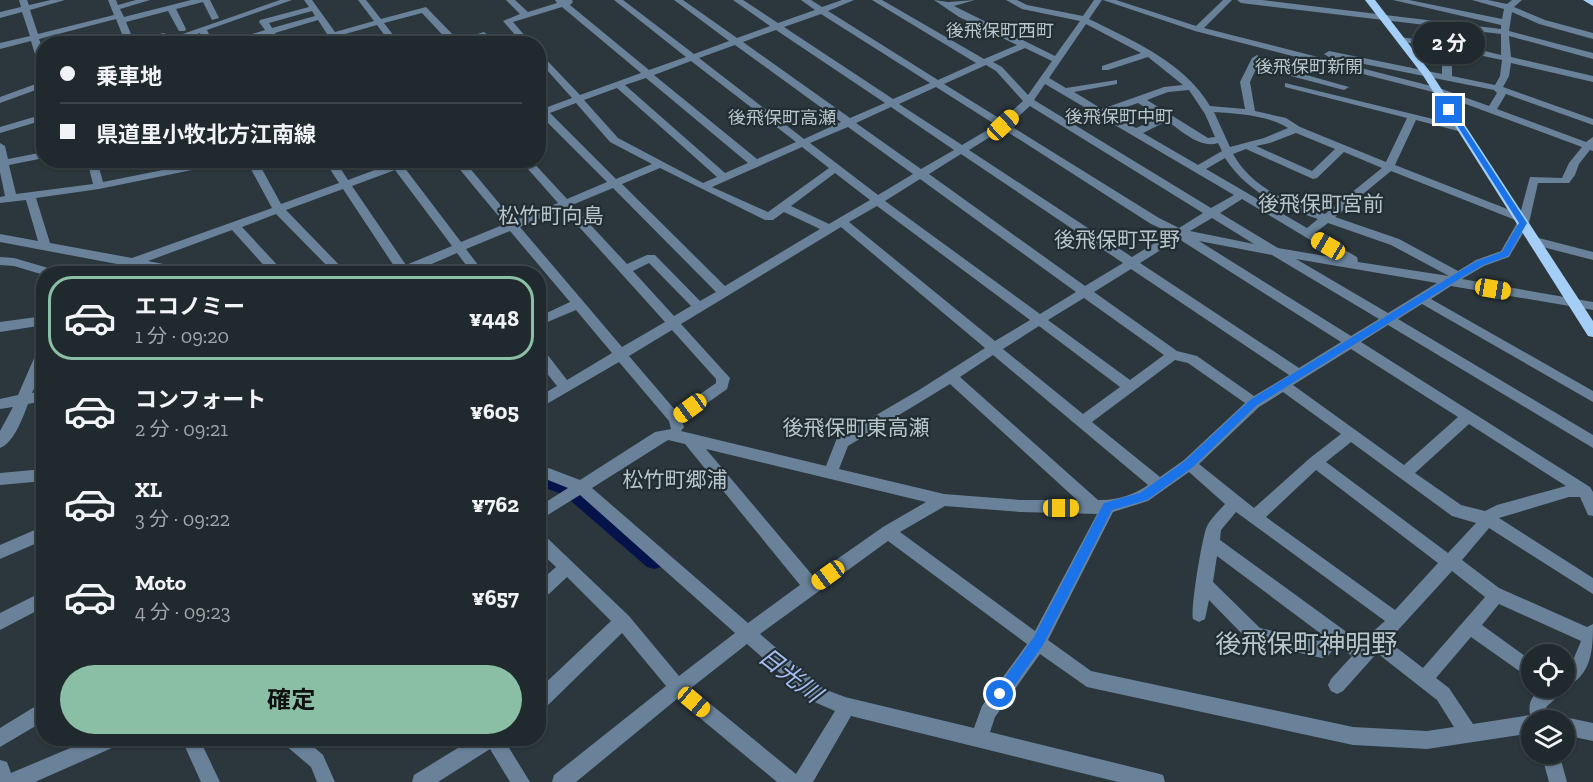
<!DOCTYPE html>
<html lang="ja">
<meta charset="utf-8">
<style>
body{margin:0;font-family:"Zilla Slab","Noto Sans JP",serif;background:#2d3539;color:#f1f3f6;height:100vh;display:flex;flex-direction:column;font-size:22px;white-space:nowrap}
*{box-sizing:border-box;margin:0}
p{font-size:20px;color:#a2a6aa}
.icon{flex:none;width:33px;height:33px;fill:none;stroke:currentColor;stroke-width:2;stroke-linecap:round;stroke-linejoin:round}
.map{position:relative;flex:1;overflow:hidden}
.drawer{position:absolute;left:36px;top:266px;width:510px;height:480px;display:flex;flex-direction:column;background:#20292d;border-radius:24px;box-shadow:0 2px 4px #0004,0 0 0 2px #3d4549}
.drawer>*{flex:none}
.guide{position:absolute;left:36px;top:36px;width:510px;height:132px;border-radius:24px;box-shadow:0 2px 4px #0004,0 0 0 2px #3d4549;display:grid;align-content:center;height:132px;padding:0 24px;background:#20292d}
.fabs{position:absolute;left:1521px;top:644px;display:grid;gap:12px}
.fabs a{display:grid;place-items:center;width:54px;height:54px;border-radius:50%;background:#20292d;box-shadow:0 2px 4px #0004,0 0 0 2px #3d4549;font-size:30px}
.end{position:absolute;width:27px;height:27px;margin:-14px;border:8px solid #1a73e8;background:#fff;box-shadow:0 0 0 3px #fff}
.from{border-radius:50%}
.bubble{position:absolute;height:42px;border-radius:21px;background:#20292d;box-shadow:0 2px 4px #0004,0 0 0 2px #3d4549;font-size:20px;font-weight:700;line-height:42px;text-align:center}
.car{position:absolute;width:18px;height:36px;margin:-18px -9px;border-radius:8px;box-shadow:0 0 4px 2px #0007;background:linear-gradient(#f5c518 24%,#345 0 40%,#f5c518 0 76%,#345 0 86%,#f5c518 0)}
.guide b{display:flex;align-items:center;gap:21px;height:57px;font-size:22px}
.guide b+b{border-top:2px solid #3d4549}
.guide i{width:15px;height:15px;background:#f1f3f6}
ul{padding:10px 0 0;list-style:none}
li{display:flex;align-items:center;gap:18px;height:84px;margin:0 12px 9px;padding:0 12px;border:3px solid transparent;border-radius:24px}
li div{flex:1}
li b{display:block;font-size:22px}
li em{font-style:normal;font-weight:700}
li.active{border-color:#8abfa5}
li>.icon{width:54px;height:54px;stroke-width:1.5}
.primary-button{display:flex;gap:12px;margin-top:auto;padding:12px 24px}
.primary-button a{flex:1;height:69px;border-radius:36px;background:#8abfa5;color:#111;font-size:24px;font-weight:700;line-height:69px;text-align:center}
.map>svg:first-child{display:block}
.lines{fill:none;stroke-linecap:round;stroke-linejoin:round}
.river{fill:#06124a;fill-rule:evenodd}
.minor{fill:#69829a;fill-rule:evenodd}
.major{fill:#a4cef5;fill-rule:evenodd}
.route{fill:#1a73e8}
.labels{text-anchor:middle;stroke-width:4.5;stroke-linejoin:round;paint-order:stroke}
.far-quarter-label{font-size:18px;fill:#b7c5cc;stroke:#222d32}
.quarter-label{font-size:21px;fill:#b7c5cc;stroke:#222d32}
.near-water-label{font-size:24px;font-style:italic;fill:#a6bdf3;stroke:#222d32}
.near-quarter-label{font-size:26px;fill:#b7c5cc;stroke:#222d32}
</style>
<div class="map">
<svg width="1593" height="782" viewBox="0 0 1593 782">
<rect width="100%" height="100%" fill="#2b373c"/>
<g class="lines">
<polygon class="river" points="538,469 578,483 586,489 661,553 664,560 661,567 654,569 647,567 564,495 538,485"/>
<g class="minor">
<polygon points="19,0 27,0 29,5 51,0 65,0 30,10 38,34 114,15 108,0 116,0 118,5 136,0 150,0 120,9 124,17 191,0 210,0 219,18 212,20 203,2 176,9 186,29 185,31 179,31 168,11 126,22 135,44 126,44 116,19 39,39 44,52 44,71 39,68 31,41 0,49 0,43 30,36 22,12 0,18 0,12 21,7"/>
<polygon points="280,0 292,0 207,30 214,44 205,44 200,33 168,44 154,44"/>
<path d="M304,0H312L335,32L374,21L358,0H366L381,19L426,7L458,40L484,32L488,35L466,44H451L422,13L384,23L400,44H391L377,25L338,36L343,44H334L330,38L312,44H296L327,34L318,20L275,33L281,44H272L267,35L237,44H221L265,30L259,22L260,20L309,7ZM312,11L315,16L272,28L269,23Z"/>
<path d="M506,0H515L528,12L557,3L555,0H572L573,2L570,5L649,70L686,57L614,0H623L694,54L729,41L674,0H683L737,38L770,26L733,0H743L778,23L815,10L801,0H811L822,7L842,0H854L828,11L938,80L976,63L872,0H882L984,59L1017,45L959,17L934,0L948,2L975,0L954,6L1055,56L1080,21L1022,9L1006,0H1017L1027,5L1083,16L1094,0H1102L1089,19C1133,41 1184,62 1210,106L1245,109L1240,82L1252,58L1257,55L1262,58L1260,62L1349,87L1344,90L1257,67L1250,82L1255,111L1286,118L1300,127L1386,162L1407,118L1285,87V83L1466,127V131L1462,132L1416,120L1395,165L1520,214L1530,177L1562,178L1569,163L1582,147L1433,92L1195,31L1103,0H1116L1196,26L1223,0H1232L1204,28L1439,88L1489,106L1497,93L1494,90L1329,57L1324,54L1329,51L1442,74V63L1447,48L1401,42L1397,39L1398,37L1452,43L1501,55V34L1241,3L1237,0H1262L1501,29V25L1393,0H1409L1502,19L1504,9L1472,0H1488L1507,4L1512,0H1522L1514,7L1545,20L1593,33V39L1539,24L1512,12L1509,31L1593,53V59L1509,36L1511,57L1593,76V82L1511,63L1509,76L1503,87L1593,119V125L1506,94L1497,109L1586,142L1593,137V151L1590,150L1579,164L1575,175L1569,183H1538L1529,223L1509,257L1484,266L1462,279L1593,302V310L1451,286L1431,299L1593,391V402L1422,304L1398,319L1593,435V448L1388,325L1361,342L1590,487L1593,492V516L1588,515L1580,497H1569L1499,518L1593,578V594L1489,528L1462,560L1499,588L1587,627L1593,624C1593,649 1592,676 1565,687L1562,693L1546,707L1549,720H1532V733L1427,749L1353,745L1087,687L1040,654L995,717L990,732L1156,773L1163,775L1165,782H1118L851,716L813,782H777L677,699L576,782H552L554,775L666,686L622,633L544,709L538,712V690L611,621L567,577L549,594L543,596L538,595V583L556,567L538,550V532L543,534L629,616L679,676L735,633L580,495L538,521V507L568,488L538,476V464L580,480L655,432L671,429L669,421L619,362L538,409V397L557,386L538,362V347L543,349L567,380L612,353L576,310L538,326V317L570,302L510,231L466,249L484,273H472L457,253L411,273H392L396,269L343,189L286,210L347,273H334L276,214L242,227L280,268L281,273H266L268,270L232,230L148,261L189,269L195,273H167L133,267L116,273H98L100,270L117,264L0,242V234L38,241L26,200L0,203V197L5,196L0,172V143L5,146L8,159L44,152V158L9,165L16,194L93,184L87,160H97L103,182L213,160H241L99,189L36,198L50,243L132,258L272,208L246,160H257L281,204L339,183L324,160H335L348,180L391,164L388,160H418L404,167L461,242L505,224L452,160H463L514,221L558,203L520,160H531L567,199L607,182L541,116L538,117V104L545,108L572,98L538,60V51L580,95L641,73L562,7L513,22L532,44H523L503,21L520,14ZM821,14L930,83L893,99L784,27ZM1086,24L1141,53L1102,66V70H1108L1148,57L1183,85L1164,87L1102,109L1074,92L1117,84V80L1066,88L1049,78ZM776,30L885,103L850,118L743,42ZM735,45L841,122L804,139L699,58ZM1025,48L1052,61L1028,95L1002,67L993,62ZM1455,50L1502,60L1500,76L1495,85L1452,76V63ZM691,61L796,142L757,159L654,75ZM986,65L996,71L1023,101L1002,120L944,84ZM646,78L748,163L725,173L625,85ZM1045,84L1234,195L1211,208L1034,100ZM936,87L996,125L962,145L899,104ZM617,88L717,177L703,183L618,138L584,100ZM1189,90L1205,114L1215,137L1208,138L1147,100L1168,92ZM576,103L610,142L652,164L616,179L550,113ZM1138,103L1161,117L1136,128L1109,113ZM1030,106L1203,213L1179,228L1159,218L1009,125ZM891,107L954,150L921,169L856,123ZM1214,112C1239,114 1267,115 1288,128L1264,138L1230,147ZM1167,121C1182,131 1200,149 1218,143L1222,151L1198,165L1143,133ZM848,127L913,174L878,195L810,143ZM1003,129L1151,224L1171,233L1132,257L969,150ZM1296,133L1335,149L1312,171L1256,146L1270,143ZM802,147L829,168L768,212L712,187ZM1246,149L1313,179L1317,178L1344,152L1382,168L1325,214C1289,203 1252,188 1233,154ZM961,154L1123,263L1085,286L929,174ZM1225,158C1247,192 1281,207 1318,219L1307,228L1206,169ZM660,168L765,220H773L784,212L820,229L725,286L622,184ZM395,170L452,246L406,265L352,186ZM1391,171L1518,221L1517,223L1501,251L1476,260L1458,271L1399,239L1335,217ZM835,173L870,200L829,224L791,206ZM920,179L1076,292L1040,314L885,201ZM613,188L716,292L700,301L655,255H647L627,264L572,205ZM1242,199L1342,259L1278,248L1220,213ZM877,206L1030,320L995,341L849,222ZM563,209L665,322L622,347L520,227ZM1212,218L1254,244L1190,231ZM1328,223L1391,245L1449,276L1358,262L1357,257L1315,233ZM841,227L985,348L919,390L837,438L826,466L681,431L684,427L682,421L727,389L730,378L681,324ZM1180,238L1182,241L1341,342L1299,368L1140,263ZM1199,241L1272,255L1379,319L1351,336ZM1296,259L1437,283L1388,313ZM649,263L691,306L674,316L633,271ZM1131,269L1289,375L1254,396L1197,356L1177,351L1094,292ZM1084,298L1164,355L1130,380L1048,320ZM1039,326L1120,387L1083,414L1003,349ZM672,330L716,379V383L676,411L629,356ZM1351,349L1458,417L1404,465L1293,385ZM993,355L1148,485C1134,495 1115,501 1098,500L960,377ZM1175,360L1188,363L1245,403L1184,460L1160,477L1092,422ZM950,384L1077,500H1020L944,494L839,469L848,446ZM1283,392L1341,434L1310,458L1254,508L1199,464L1259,407ZM1469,424L1566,486L1497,505L1485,511L1461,505L1415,473ZM668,440L685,444L800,585L748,623L592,488ZM1351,442L1452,516L1476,523L1448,553L1326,462ZM706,449L926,502L883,527L813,576ZM1316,470L1438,563L1395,610L1266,517ZM1189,472L1225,504C1219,511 1211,518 1207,526C1202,537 1190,611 1193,619L1199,622L1205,619L1209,600L1249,641L1255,643L1322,658L1328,656L1337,645L1352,656L1331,679L1328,685L1331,691L1337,694L1343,691L1377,653L1437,700L1454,727L1427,731L1353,727L1091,671L1048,640L1113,512L1148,501ZM945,506L1020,512L1097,514L1035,631L900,532ZM1236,512L1385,621L1369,635L1363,644L1220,540L1221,530ZM888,541L1027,644L982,706L974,728L845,697L824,689L760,634ZM1217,556L1324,636L1319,641L1260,628L1213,582ZM1452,571L1485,597L1423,668L1388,641ZM1499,604L1581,641L1574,658L1564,667V687H1543C1532,697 1528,700 1530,715L1473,724L1449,688L1436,678L1471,637L1532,680V661L1482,625ZM747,644L812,701L835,711L796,774L691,688Z"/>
<polygon points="163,33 170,35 151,44 137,44"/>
<polygon points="44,81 44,87 0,103 0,97"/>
<polygon points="44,114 44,120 0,133 0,127"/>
<polygon points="1535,237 1593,252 1593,260 1531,244 1529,241"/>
<polygon points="0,257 14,258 55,270 57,273 44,273 44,275 14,266 0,265"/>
<polygon points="44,316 44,325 0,332 0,322"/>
<path d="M44,344V366L32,393L44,391V401L28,404C23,417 14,443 0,448V431L13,407L0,409V399L18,395L38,349Z"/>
<polygon points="44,469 44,481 0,485 0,473"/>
<polygon points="44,526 44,540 0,559 0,545"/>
<polygon points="44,591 44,607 0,630 0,613"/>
<polygon points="44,701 44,721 0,747 0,728"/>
<polygon points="1564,717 1593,723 1593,741 1564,735 1564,720 1558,720"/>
<polygon points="94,738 124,738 121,744 35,782 0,782 0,760 7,762 11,773"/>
<polygon points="181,738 199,738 220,782 201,782"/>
<polygon points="281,738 304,738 323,755 335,782 317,782 311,767 284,744"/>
<polygon points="474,738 503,738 530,782 510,782 490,749 438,782 412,782 414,775"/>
<polygon points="1541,753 1559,753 1567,782 1549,782"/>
</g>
<g class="major">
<polygon points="1365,0 1375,0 1431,73 1593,321 1593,337 1588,336 1422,74"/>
<polygon points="1583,0 1593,0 1593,6"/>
</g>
</g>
<polygon class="route" points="1446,108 1452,108 1527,223 1508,256 1483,265 1461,278 1257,405 1193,467 1147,500 1112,510 1043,645 1005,699 1000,701 996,699 994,694 996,690 1034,637 1104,503 1140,493 1185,461 1250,400 1455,274 1477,261 1502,252 1519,223"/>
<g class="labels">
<g class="far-quarter-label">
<text x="1000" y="37">後飛保町西町</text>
<text x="1309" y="73">後飛保町新開</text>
<text x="1119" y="123">後飛保町中町</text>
<text x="782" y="124">後飛保町高瀬</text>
</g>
<g class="quarter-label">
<text x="1321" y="211">後飛保町宮前</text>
<text x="551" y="223">松竹町向島</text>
<text x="1117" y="247">後飛保町平野</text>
<text x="856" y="435">後飛保町東高瀬</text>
<text x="675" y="487">松竹町郷浦</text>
</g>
<g class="near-water-label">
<text transform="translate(790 675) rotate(38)" y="8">日光川</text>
</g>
<g class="near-quarter-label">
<text x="1306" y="653">後飛保町神明野</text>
</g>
</g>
</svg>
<div class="fabs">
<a><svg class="icon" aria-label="locate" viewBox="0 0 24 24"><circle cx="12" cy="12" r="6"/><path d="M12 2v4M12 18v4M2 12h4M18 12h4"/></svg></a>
<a><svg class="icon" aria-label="layers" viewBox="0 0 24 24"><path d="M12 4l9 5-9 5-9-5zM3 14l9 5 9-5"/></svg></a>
</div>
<i class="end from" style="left:1000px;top:694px"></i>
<i class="end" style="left:1449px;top:110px"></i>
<div class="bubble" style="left:1413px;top:22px;width:72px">2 分</div>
<i class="car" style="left:1003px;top:125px;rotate:47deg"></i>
<i class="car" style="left:1328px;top:246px;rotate:300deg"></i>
<i class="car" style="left:1493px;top:289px;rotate:100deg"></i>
<i class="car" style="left:690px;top:408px;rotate:234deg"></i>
<i class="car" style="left:1061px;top:508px;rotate:90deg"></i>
<i class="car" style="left:828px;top:575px;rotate:234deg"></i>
<i class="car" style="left:694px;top:702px;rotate:130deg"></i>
<div class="guide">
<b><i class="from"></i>乗車地</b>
<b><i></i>県道里小牧北方江南線</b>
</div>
<section class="drawer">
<ul>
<li class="active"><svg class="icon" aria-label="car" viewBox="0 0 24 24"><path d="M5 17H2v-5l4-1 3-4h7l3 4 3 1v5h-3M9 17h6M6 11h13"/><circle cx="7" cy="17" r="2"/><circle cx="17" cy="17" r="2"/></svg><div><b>エコノミー</b><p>1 分 · 09:20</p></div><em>¥448</em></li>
<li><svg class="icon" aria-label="car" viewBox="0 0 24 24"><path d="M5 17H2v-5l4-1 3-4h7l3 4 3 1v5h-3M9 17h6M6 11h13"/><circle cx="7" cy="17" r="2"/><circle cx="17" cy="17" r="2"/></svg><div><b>コンフォート</b><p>2 分 · 09:21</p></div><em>¥605</em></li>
<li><svg class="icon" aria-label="car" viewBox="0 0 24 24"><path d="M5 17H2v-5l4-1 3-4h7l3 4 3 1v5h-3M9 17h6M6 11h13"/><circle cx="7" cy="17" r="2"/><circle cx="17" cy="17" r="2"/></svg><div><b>XL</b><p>3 分 · 09:22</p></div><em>¥762</em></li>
<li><svg class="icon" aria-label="car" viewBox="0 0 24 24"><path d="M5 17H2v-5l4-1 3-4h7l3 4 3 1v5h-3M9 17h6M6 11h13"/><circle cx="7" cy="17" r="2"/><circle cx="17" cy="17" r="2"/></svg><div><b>Moto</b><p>4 分 · 09:23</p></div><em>¥657</em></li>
</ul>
<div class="primary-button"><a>確定</a></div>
</section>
</div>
